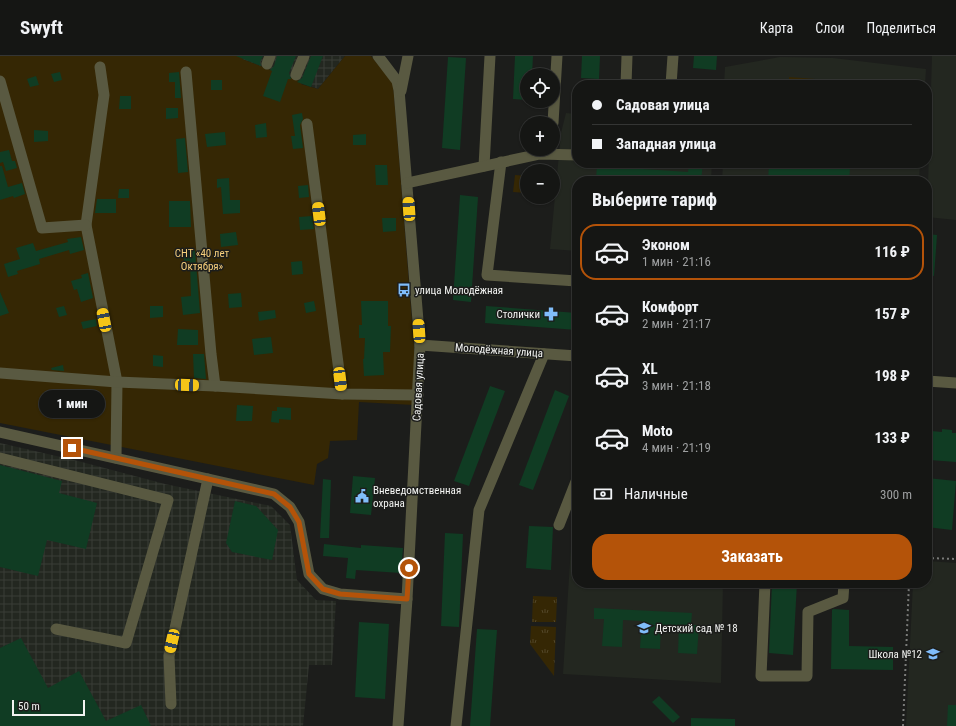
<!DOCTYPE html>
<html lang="ru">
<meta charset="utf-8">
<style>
body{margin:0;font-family:"Roboto Condensed",sans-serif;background:#222322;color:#f1f3f6;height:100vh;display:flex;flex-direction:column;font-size:15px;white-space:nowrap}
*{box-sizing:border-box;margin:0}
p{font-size:13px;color:#9d9fa0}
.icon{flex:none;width:22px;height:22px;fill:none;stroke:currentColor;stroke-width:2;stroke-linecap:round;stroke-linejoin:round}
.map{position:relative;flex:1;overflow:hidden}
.panel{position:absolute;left:572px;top:120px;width:360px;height:412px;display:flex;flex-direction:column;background:#151614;border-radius:16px;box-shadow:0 1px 3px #0004,0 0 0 1px #343534}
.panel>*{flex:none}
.hud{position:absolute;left:572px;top:24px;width:360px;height:88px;border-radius:16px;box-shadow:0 1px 3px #0004,0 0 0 1px #343534;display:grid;align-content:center;height:88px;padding:0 20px;background:#151614}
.controls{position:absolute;left:520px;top:12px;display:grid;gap:8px}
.controls a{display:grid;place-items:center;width:40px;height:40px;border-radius:50%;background:#151614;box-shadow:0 1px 3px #0004,0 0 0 1px #343534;font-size:20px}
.scale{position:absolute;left:12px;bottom:10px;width:73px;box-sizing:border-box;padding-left:4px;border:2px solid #f2f3f1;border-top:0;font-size:11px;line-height:14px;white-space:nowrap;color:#f2f3f1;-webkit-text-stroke:3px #1c1d1b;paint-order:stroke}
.end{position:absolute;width:18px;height:18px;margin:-9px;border:5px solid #b45309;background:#fff;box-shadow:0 0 0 2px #fff}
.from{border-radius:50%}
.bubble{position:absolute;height:28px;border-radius:14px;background:#151614;box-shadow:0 1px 3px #0004,0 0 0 1px #343534;font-size:13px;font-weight:700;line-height:28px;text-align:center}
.car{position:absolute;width:12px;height:24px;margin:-12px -6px;border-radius:5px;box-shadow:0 0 3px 1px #0007;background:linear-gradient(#f5c518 24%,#345 0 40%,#f5c518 0 76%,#345 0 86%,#f5c518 0)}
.hud b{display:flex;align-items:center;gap:14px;height:38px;font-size:15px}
.hud b+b{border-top:1px solid #343534}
.hud i{width:10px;height:10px;background:#f1f3f6}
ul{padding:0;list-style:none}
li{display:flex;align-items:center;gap:12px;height:56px;margin:0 8px 6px;padding:0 12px;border:2px solid transparent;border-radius:16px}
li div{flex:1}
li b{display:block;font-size:15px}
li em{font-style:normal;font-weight:700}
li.active{border-color:#b45309}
li>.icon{width:36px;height:36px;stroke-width:1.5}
h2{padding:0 20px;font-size:18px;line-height:48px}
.pay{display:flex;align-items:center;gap:10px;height:44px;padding:0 20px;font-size:15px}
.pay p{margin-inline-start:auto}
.primary-button{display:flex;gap:8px;margin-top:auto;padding:8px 20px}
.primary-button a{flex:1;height:46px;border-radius:16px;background:#b45309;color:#fff;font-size:16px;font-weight:700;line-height:46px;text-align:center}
header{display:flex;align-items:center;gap:24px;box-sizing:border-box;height:56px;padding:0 20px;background:#151614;border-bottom:1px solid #343534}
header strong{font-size:19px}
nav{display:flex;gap:22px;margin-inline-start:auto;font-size:14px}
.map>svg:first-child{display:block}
.built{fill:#232720}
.industrial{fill:url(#industrial-grid)}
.green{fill:#352704}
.park{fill:url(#park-tufts)}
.building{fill:#103c23}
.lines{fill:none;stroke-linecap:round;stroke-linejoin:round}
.path{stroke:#7a7b79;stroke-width:2;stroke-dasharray:2 3;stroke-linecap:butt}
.minor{stroke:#595941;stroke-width:11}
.route{stroke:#b45309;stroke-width:5}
.labels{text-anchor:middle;stroke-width:3;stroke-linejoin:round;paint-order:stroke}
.park-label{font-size:11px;fill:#f7cf7c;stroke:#1c1d1b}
.poi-label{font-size:11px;fill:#f2f3f1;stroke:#1c1d1b;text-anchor:start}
.street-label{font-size:11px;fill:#f2f3f1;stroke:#1c1d1b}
</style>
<header>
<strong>Swyft</strong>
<nav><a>Карта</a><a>Слои</a><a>Поделиться</a></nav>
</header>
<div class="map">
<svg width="956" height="670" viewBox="0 0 956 670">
<defs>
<pattern id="industrial-grid" width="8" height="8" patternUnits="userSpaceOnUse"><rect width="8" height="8" fill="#232720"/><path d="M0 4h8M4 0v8" fill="none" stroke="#393c36"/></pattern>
<pattern id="park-tufts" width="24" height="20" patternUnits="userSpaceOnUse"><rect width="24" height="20" fill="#352704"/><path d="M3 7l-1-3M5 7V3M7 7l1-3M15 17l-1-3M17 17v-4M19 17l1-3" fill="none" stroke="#534729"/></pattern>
</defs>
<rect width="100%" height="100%" fill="#1c1d1b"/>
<g class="built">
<polygon points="932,0 956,0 956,164 927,161"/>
<polygon points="780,1 833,2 926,13 925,29 724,29 725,11"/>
<polygon points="566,57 577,58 577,107 712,107 711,125 577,125 577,195 550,193 561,77"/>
<polygon points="723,107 920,107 919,125 722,125"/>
<polygon points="571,489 577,489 577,527 723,527 721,627 563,618"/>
<polygon points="927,505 956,507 956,670 906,670 913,527 927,527"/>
</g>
<g class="industrial">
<polygon points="238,0 345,0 318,33 301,27 242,3"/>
<polygon points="0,387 78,405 165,428 271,450 290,469 297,524 316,544 336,545 332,609 309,609 303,670 0,670"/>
</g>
<g class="green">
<polygon points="0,0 238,0 243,2 242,3 302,26 301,28 318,33 345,0 371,0 393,27 414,290 414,349 359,346 357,384 330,385 328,402 317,408 314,429 0,367"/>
<polygon points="789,21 893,29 789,29"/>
<polygon points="515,119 527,120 527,137 513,136"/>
</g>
<g class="park">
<polygon points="533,540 557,541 556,566 532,566"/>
<polygon points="531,570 556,571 554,620 530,588"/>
</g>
<g class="building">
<polygon points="236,0 263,0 260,6 261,10"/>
<polygon points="277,0 296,0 289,17 291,23 288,23 280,46 263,40 272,15 270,14 274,10"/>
<polygon points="311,0 323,0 311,31 297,26 302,22"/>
<polygon points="515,0 533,0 532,19 527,19 527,44 513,43"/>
<polygon points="582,0 600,0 599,23 581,22"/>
<polygon points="694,0 717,0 716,14 693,12"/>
<polygon points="448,1 466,2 460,94 442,92"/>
<polygon points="60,16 62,24 54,26 51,18"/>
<polygon points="179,16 181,42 175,42 175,26 169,26 169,17"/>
<polygon points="36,20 39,29 30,31 27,23"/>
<rect x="211" y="24" width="11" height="10"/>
<polygon points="120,40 131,40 131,53 119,53"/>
<polygon points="166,52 178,52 178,62 166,63"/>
<polygon points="302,57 303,63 300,69 303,92 293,93 291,80 295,80 292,59"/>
<polygon points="266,67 267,81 256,82 255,69"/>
<polygon points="34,74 48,75 48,85 34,86"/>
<polygon points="225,76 226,89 207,91 205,78"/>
<polygon points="366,78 366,89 353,89 353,79"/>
<polygon points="185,82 188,116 178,117 176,83"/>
<polygon points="9,94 12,105 15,105 17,112 6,115 3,106 0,107 0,96"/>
<polygon points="597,107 613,107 613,111 688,116 689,107 703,107 701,125 596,125"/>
<polygon points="769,107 790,107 850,112 849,125 768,125"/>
<polygon points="375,109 387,109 388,129 376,129"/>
<polygon points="0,110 2,110 8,131 22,127 25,138 14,142 13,140 0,144"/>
<polygon points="229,122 230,144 240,144 240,157 223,158 221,131 217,132 217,123"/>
<polygon points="308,129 309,141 299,142 298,130"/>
<polygon points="119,133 129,133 129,142 118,142"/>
<polygon points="460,139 478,141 471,246 453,244"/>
<polygon points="97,143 116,143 116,157 95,157"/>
<polygon points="169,145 190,145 191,171 169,171"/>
<polygon points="312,160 314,173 300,174 299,161"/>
<polygon points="382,162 396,162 396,175 383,176"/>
<polygon points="236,176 238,189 221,191 220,178"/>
<polygon points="927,178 937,179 934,220 927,219"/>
<polygon points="81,181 84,194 70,198 69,194 39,203 40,208 17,215 18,218 8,221 4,208 20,203 16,192 33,187 36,195 68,186 67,183"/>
<polygon points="195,194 200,257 183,259 181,241 191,240 190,205 184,205 183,195"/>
<polygon points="302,205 303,218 292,219 291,206"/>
<polygon points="88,217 93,242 81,246 77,233 74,234 71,225 82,222 81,219"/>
<polygon points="0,236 9,257 0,260"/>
<polygon points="241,237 242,251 229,252 228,238"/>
<polygon points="314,245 316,255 306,257 304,247"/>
<polygon points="361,245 388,245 388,270 391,270 390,296 383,296 384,319 364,320 363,303 364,303 365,282 359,282 359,269 362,269"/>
<polygon points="64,250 67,259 59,261 56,252"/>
<polygon points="150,250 163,250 163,261 150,262"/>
<polygon points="486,250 577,257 577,274 485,267"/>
<polygon points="275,254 276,262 259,265 258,256"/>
<polygon points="96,263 97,270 83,273 81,266"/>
<polygon points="178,273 198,274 198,289 177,289"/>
<polygon points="271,281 273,297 254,299 252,283"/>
<polygon points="193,298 204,298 206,323 194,322"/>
<polygon points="153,299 163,300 163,311 153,310"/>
<polygon points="63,309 64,315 52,314 51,312"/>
<polygon points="490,330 505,335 469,430 454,425"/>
<polygon points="555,334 569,340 533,434 519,429"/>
<polygon points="237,349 253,350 252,365 236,365"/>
<polygon points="277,351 291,352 291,364 279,363 279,367 271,366 272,355 277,355"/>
<polygon points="942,373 952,374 952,377 956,377 956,406 930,404 931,393 927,393 927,379 930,379 931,375 942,376"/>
<polygon points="0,409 62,425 59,437 97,447 86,493 47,484 38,520 0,511"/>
<polygon points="353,420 375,422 371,459 350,457"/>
<polygon points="927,422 956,425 952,474 927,471"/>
<polygon points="323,423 331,424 329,482 320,482"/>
<polygon points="235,445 256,450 278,474 272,504 232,496 226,487"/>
<polygon points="529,470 553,471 551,514 526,512"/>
<polygon points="445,477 463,478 459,571 441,570"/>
<polygon points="324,488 361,492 361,489 403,492 401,517 356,514 355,523 346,522 348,502 323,500"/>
<polygon points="772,527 797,527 793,599 769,597"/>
<polygon points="594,552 692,557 691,569 699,569 697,598 678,597 679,570 661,569 660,593 640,592 642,565 623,564 622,591 602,590 604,563 594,563"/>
<polygon points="833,553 849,554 849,590 893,591 893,614 831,613 832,554"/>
<polygon points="359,566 389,568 385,643 355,641"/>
<polygon points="477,573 497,574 490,670 470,670"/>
<polygon points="21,582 48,632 79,615 106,665 141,649 151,670 0,670 0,592"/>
<polygon points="659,640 680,661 673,667 652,646"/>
<polygon points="948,649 956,649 956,670 947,670"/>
<polygon points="691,662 735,663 735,670 691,670"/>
</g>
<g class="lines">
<g class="path">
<polyline points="927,502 956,503"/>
<polyline points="903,670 909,527"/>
</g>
<g class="minor">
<polyline points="378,0 397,25 399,34 420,289 407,543 398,670"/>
<polyline points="267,8 270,0"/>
<polyline points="100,11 104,39 86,169 117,326 116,402"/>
<polyline points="186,16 211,298 215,330"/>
<polyline points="296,19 304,0"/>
<polyline points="0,25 42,172 86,169"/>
<polyline points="626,29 627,0"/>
<polyline points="671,29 673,0"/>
<polyline points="401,35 408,0"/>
<polyline points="553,67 557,0"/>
<polyline points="307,68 342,338"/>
<polyline points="501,106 487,219 577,225"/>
<polyline points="484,110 490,0"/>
<polyline points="407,127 540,98 577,99"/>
<polyline points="420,289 577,300"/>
<polyline points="0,317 117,326 215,330 342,338 418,339"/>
<polyline points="927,325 956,327"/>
<polyline points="0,376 274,438 290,451 299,466 309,518 323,533 340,538 407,543"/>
<polyline points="0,402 168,444 126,587 56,573"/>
<polyline points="559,469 577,423"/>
<polyline points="765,527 761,620 807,620 808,556 843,542 844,527"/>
<polyline points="171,648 169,600 208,423"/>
<polyline points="456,670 479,454 544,298"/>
</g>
</g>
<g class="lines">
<polyline class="route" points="72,392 274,438 290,451 299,466 309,518 323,533 340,538 407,543 409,512"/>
</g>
<defs>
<g id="bus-bare" transform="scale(1.08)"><path d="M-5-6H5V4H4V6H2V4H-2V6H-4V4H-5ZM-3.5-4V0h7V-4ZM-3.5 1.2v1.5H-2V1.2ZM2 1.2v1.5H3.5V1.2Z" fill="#80bdfa" stroke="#1c1d1b" stroke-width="2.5" paint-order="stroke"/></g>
<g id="pharmacy-bare" transform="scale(1.08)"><path d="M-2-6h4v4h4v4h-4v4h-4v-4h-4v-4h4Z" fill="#80bdfa" stroke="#1c1d1b" stroke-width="2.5" paint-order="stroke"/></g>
<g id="civic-bare" transform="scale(1.08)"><path d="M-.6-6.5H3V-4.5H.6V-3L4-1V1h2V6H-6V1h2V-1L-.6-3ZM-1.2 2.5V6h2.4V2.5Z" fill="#80bdfa" stroke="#1c1d1b" stroke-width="2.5" paint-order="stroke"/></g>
<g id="school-bare" transform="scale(1.08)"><path d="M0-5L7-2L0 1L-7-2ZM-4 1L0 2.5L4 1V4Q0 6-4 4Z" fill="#80bdfa" stroke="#1c1d1b" stroke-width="2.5" paint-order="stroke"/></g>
</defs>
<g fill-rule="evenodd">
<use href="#bus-bare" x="404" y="234"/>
<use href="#pharmacy-bare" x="551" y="258"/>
<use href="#civic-bare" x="362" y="440"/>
<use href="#school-bare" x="644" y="572"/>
<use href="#school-bare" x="933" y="598"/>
</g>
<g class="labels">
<g class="park-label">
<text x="202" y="201">СНТ «40 лет<tspan x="202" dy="13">Октября»</tspan></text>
</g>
<g class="poi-label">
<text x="415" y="238">улица Молодёжная</text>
<text x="540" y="262" text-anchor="end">Столички</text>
<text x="373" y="438">Вневедомственная<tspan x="373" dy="13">охрана</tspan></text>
<text x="655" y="576">Детский сад № 18</text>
<text x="922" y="602" text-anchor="end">Школа №12</text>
</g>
<g class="street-label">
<text transform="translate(499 294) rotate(4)" y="4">Молодёжная улица</text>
<text transform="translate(418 331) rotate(-87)" y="4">Садовая улица</text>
</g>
</g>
</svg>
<div class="controls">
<a><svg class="icon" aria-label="locate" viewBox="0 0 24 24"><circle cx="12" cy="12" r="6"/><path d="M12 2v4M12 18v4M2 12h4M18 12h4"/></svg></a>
<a>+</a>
<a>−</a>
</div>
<div class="scale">50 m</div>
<i class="end from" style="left:409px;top:512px"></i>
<i class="end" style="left:72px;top:392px"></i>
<div class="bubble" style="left:39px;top:334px;width:66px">1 мин</div>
<i class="car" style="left:409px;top:153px;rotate:356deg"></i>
<i class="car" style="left:319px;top:158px;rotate:353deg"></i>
<i class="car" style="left:104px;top:264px;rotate:349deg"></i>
<i class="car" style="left:419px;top:275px;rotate:356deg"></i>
<i class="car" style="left:340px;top:323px;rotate:173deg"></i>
<i class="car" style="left:187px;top:329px;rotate:92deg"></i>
<i class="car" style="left:172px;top:585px;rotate:193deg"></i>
<div class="hud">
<b><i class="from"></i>Садовая улица</b>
<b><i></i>Западная улица</b>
</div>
<section class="panel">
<h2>Выберите тариф</h2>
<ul>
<li class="active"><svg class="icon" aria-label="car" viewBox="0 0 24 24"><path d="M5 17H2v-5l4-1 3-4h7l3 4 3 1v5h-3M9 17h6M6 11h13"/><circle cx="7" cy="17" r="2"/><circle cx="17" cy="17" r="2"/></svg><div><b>Эконом</b><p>1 мин · 21:16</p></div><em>116 ₽</em></li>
<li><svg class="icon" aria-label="car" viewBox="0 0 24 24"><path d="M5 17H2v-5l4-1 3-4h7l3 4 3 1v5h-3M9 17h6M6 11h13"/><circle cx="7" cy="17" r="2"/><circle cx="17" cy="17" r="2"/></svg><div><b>Комфорт</b><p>2 мин · 21:17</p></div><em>157 ₽</em></li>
<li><svg class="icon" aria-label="car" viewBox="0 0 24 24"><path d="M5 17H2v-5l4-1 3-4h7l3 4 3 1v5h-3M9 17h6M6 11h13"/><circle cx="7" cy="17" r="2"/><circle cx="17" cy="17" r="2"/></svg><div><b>XL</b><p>3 мин · 21:18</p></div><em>198 ₽</em></li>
<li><svg class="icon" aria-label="car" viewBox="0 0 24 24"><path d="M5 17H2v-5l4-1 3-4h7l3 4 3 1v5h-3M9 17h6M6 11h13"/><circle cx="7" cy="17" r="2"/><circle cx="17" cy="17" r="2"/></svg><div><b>Moto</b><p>4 мин · 21:19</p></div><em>133 ₽</em></li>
</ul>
<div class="pay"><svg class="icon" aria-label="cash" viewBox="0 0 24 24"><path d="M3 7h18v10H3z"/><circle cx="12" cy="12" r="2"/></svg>Наличные<p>300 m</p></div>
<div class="primary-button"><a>Заказать</a></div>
</section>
</div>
